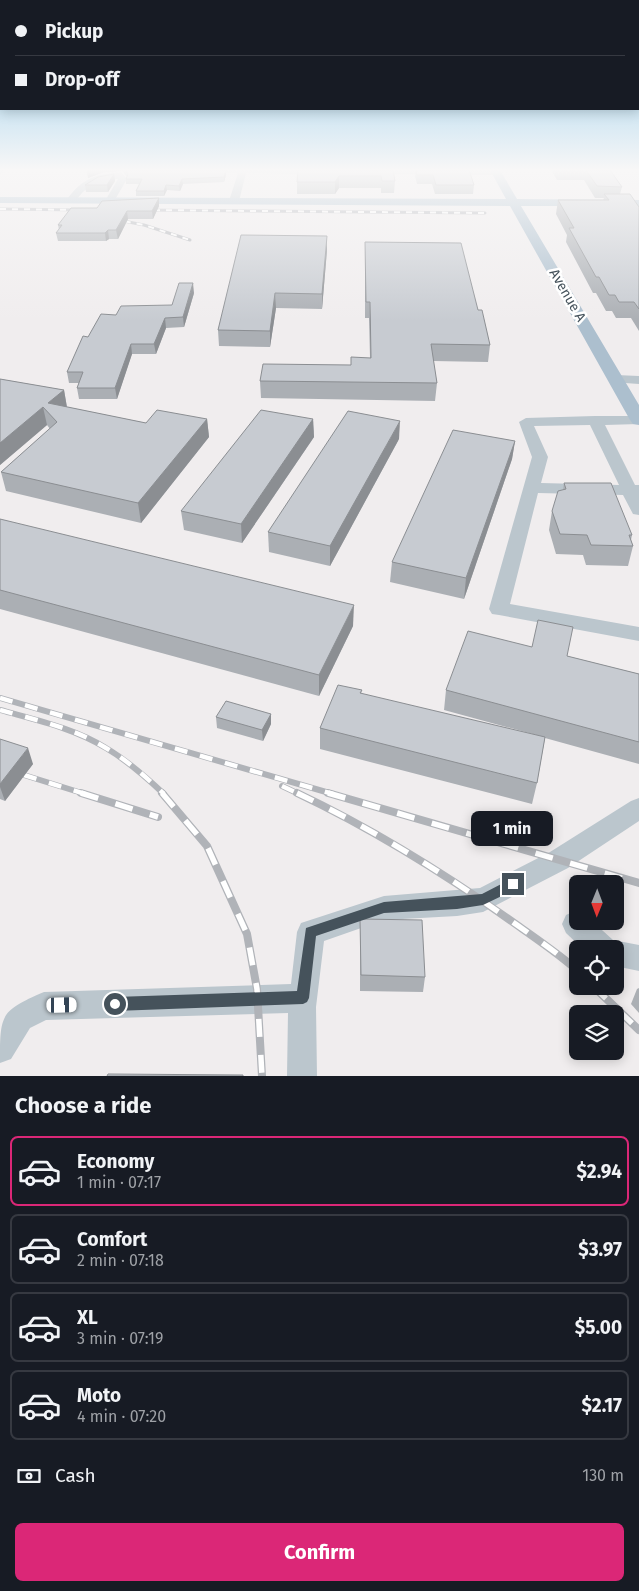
<!DOCTYPE html>
<meta charset="utf-8">
<style>
body{margin:0;font-family:"Fira Sans",sans-serif;background:#20242c;color:#f1f3f6;height:100vh;display:flex;flex-direction:column;font-size:19px;white-space:nowrap}
*{box-sizing:border-box;margin:0}
p{font-size:16px;color:#9ea1a6}
.icon{flex:none;width:28px;height:28px;fill:none;stroke:currentColor;stroke-width:2;stroke-linecap:round;stroke-linejoin:round}
.map{position:relative;height:1076px;overflow:hidden}
.details{display:flex;flex-direction:column;background:#171b24;flex:1}
.details>*{flex:none}
.banner{position:absolute;left:0px;top:0px;width:640px;height:110px;box-shadow:0 2px 12px #0003;display:grid;align-content:center;height:110px;padding:0 15px;background:#171b24}
.needle{width:32px;rotate:181deg}
.fabs{position:absolute;left:569px;top:875px;display:grid;gap:10px}
.fabs a{display:grid;place-items:center;width:55px;height:55px;border-radius:8px;background:#171b24;box-shadow:0 2px 12px #0003;font-size:25px}
.end{position:absolute;width:22px;height:22px;margin:-11px;border:6px solid #45525b;background:#fff;box-shadow:0 0 0 2px #fff}
.from{border-radius:50%}
.bubble{position:absolute;height:35px;border-radius:8px;background:#171b24;box-shadow:0 2px 12px #0003;font-size:16px;font-weight:700;line-height:35px;text-align:center}
.car{position:absolute;width:15px;height:30px;margin:-15px -8px;border-radius:6px;box-shadow:0 0 4px 1px #0007;background:linear-gradient(#fff 24%,#345 0 40%,#fff 0 76%,#345 0 86%,#fff 0)}
.banner b{display:flex;align-items:center;gap:18px;height:48px;font-size:19px}
.banner b+b{border-top:1px solid #363941}
.banner i{width:12px;height:12px;background:#f1f3f6}
ul{padding:0;list-style:none}
li{display:flex;align-items:center;gap:15px;height:70px;margin:0 10px 8px;padding:0 5px;border:2px solid #363941;border-radius:8px}
li div{flex:1}
li b{display:block;font-size:19px}
li em{font-style:normal;font-weight:700}
li.selected{border-color:#db2777}
li>.icon{width:45px;height:45px;stroke-width:1.5}
h2{padding:0 15px;font-size:22px;line-height:60px}
.pay{display:flex;align-items:center;gap:12px;height:55px;padding:0 15px;font-size:19px}
.pay p{margin-inline-start:auto}
.primary-button{display:flex;gap:10px;margin-top:auto;padding:10px 15px}
.primary-button a{flex:1;height:58px;border-radius:8px;background:#db2777;color:#fff;font-size:20px;font-weight:700;line-height:58px;text-align:center}
.map>svg:first-child{display:block}
.lines{fill:none;stroke-linecap:round;stroke-linejoin:round}
.minor{fill:#bbc6cd;fill-rule:evenodd}
.major{fill:#acbfce;fill-rule:evenodd}
.rail-far2-casing{stroke:#b0b3b8;stroke-width:3}
.rail-far1-casing{stroke:#b0b3b8;stroke-width:6}
.rail-casing{stroke:#b0b3b8;stroke-width:8}
.rail-far2{stroke:#fff;stroke-width:2;stroke-dasharray:6;stroke-linecap:butt}
.rail-far1{stroke:#fff;stroke-width:4.5;stroke-dasharray:13;stroke-linecap:butt}
.rail{stroke:#fff;stroke-width:5.5;stroke-dasharray:18;stroke-linecap:butt}
.wall{fill:#abafb4}
.shaded-wall{fill:#8b8e92}
.building{fill:#c7cbd1;stroke:#8b8e92}
.route{fill:#45525b}
.labels{text-anchor:middle;stroke-width:5;stroke-linejoin:round;paint-order:stroke}
.far-street-label{font-size:14px;fill:#45525b;stroke:#fff}
</style>
<div class="map">
<svg width="639" height="1076" viewBox="0 0 639 1076">
<rect width="100%" height="100%" fill="#f0edee"/>
<g class="lines">
<g class="minor">
<polygon points="0,170 4,170 4,171 0,174"/>
<polygon points="180,170 324,170 324,171 320,174 246,173 239,201 234,204 229,201 238,173 184,173"/>
<polygon points="365,170 498,170 500,172 496,175 369,174"/>
<path d="M122,173L127,179L113,203L105,201L118,179C97,178 86,186 74,203L66,201C81,179 96,173 122,173Z"/>
<polygon points="616,375 639,376 639,384 611,382 609,379"/>
<path d="M595,416H639V424L605,425L635,485H639V515L633,514L623,495L538,493L510,604L639,627V641L499,615L492,614L489,609L532,457L519,422L526,418ZM590,425L619,485L541,483L548,457L534,426Z"/>
<path d="M639,798V821L568,868L483,912L457,916L384,920L324,941L316,1007L317,1076H287L288,1013L46,1020L30,1028L11,1059L0,1063C0,1014 0,1011 44,992L291,984L297,932L301,923L384,896L480,888L550,852L631,801Z"/>
<polygon points="575,911 578,912 578,921 592,921 613,940 639,945 639,971 615,966 615,949 583,949 566,933 562,924 566,915"/>
</g>
<polygon class="major" points="490,170 500,170 517,199 639,200 639,206 521,206 639,405 639,425 633,424 630,420 510,206 0,203 0,197 506,199"/>
<g class="rail-far2-casing">
<g id="rail-far2">
<polyline points="0,209 85,210"/>
<polyline points="142,210 485,213"/>
<polyline points="113,219 144,225 190,240"/>
</g>
</g>
<g class="rail-far1-casing">
<g id="rail-far1">
<polyline points="0,698 333,794"/>
<path d="M0,710C36,720 74,728 106,748C128,761 146,777 164,794"/>
<polyline points="24,775 85,794"/>
<polyline points="282,786 299,794"/>
</g>
</g>
<g class="rail-casing">
<g id="rail">
<polyline points="81,793 158,817"/>
<polyline points="162,793 207,846 247,934 257,989 262,1076"/>
<path d="M297,793C375,830 447,875 517,925C538,940 559,954 578,971"/>
<polyline points="328,793 639,883"/>
<polyline points="593,986 639,1030"/>
</g>
</g>
<use href="#rail-far2" class="rail-far2"/>
<use href="#rail-far1" class="rail-far1"/>
<use href="#rail" class="rail"/>
</g>
<g class="wall">
<polygon points="89,170 226,170 226,175 224,182 183,184 180,191 167,190 164,196 136,196 136,191 139,184 126,184 126,179 127,177 122,171 104,172 88,178"/>
<polygon points="298,170 393,170 395,181 394,193 381,193 381,188 339,188 335,194 297,194 297,182"/>
<polygon points="416,170 469,170 474,185 473,194 435,194 432,184 417,184 415,176"/>
<polygon points="551,170 610,170 622,187 620,194 639,207 639,331 631,318 616,318 612,311 606,311 596,293 593,293 566,242 567,235 556,214 558,200 603,200 604,198 595,198 584,180 557,180"/>
<polygon points="114,174 115,181 108,192 86,192 85,185"/>
<polygon points="159,198 159,206 153,219 128,219 118,239 109,239 106,241 58,241 56,233 59,230 58,225 97,208"/>
<polygon points="365,242 478,310 490,345 488,362 433,361 437,383 435,401 261,398 260,381 351,365 370,358 369,318 365,318"/>
<polygon points="327,250 322,309 276,308 270,347 219,346 218,330"/>
<polygon points="194,293 184,327 166,328 156,354 132,354 117,399 79,399 77,388 79,383 69,383 67,372 88,337 116,315 172,305"/>
<polygon points="0,379 64,390 67,407 146,423 207,419 209,437 141,523 6,491 1,472 50,429 47,425 0,465"/>
<polygon points="313,419 314,437 242,543 184,530 181,511"/>
<polygon points="399,439 330,566 269,552 268,532"/>
<polygon points="515,441 512,459 464,599 390,582 392,562"/>
<polygon points="564,483 632,535 631,540 633,546 628,566 586,565 583,555 556,554 549,530 552,511 563,490"/>
<polygon points="0,519 353,626 319,696 0,609"/>
<polygon points="567,656 639,674 639,764 545,738 537,783 532,804 320,749 320,728 362,690 361,694 540,736 444,710 446,690"/>
<polygon points="271,714 271,724 263,741 217,728 216,717"/>
<polygon points="0,739 33,764 5,801 0,799"/>
<polygon points="360,919 425,977 423,992 360,991"/>
<polygon points="639,988 639,1013 631,1004 637,989"/>
</g>
<g class="shaded-wall">
<polygon points="96,170 122,170 122,171 104,172 88,178 87,173"/>
<polygon points="226,170 226,175 224,182 224,177"/>
<polygon points="114,174 115,181 108,192 107,185"/>
<polygon points="339,176 339,188 335,194 335,182"/>
<polygon points="182,179 183,184 180,191 179,186"/>
<polygon points="166,185 167,190 164,196 164,191"/>
<polygon points="159,198 159,206 153,219 152,211"/>
<polygon points="127,211 128,219 118,239 116,230"/>
<polygon points="108,230 109,239 106,241 105,233"/>
<polygon points="327,236 327,250 322,309 322,294"/>
<polygon points="193,283 194,293 184,327 183,317"/>
<polygon points="275,293 276,308 270,347 270,331"/>
<polygon points="165,318 166,328 156,354 154,344"/>
<polygon points="131,344 132,354 117,399 115,388"/>
<polygon points="64,390 67,408 48,403"/>
<polygon points="43,407 47,425 0,465 0,443"/>
<polygon points="207,419 209,437 141,523 138,503"/>
<polygon points="313,419 314,437 242,543 241,524"/>
<polygon points="400,421 399,439 330,566 330,546"/>
<polygon points="515,441 512,459 464,599 466,578"/>
<polygon points="354,605 353,626 319,696 319,675"/>
<polygon points="271,714 271,724 263,741 262,730"/>
<polygon points="28,748 33,764 5,801 0,787 0,784"/>
</g>
<g class="building">
<polygon points="89,170 96,170 87,173"/>
<polygon points="125,170 226,170 224,177 182,179 179,186 166,185 164,191 136,191 142,179 126,179 128,174"/>
<polygon points="298,170 393,170 395,181 382,181 381,176 339,176 335,182 297,182"/>
<polygon points="416,170 469,170 474,185 436,185 433,175 417,175"/>
<polygon points="586,170 610,170 622,187 597,186"/>
<polygon points="114,174 107,185 85,185 98,177"/>
<polygon points="604,194 630,194 639,207 639,309 634,302 619,302 615,295 609,295 599,277 596,277 569,228 574,228 558,200 609,200"/>
<polygon points="159,198 152,211 127,211 116,230 108,230 105,233 56,233 62,225 58,225 71,208 97,208 102,201"/>
<polygon points="241,235 327,236 322,294 275,293 270,331 218,330"/>
<polygon points="365,242 461,243 478,310 482,310 490,345 431,344 437,383 260,381 263,364 351,365 351,357 371,358 370,302 366,302"/>
<polygon points="179,283 193,283 183,317 165,318 154,344 131,344 115,388 77,388 83,372 67,372 83,336 88,337 101,314 116,315 121,306 172,305"/>
<polygon points="0,379 64,390 48,403 146,423 157,410 207,419 138,503 1,472 57,422 43,407 0,443"/>
<polygon points="261,410 313,419 241,524 181,511"/>
<polygon points="348,411 400,421 330,546 268,532"/>
<polygon points="453,430 515,441 466,578 392,562"/>
<polygon points="564,483 611,483 632,535 629,535 633,546 591,545 587,535 560,534 552,511 558,491 566,489"/>
<polygon points="0,519 354,605 319,675 0,590"/>
<polygon points="538,620 573,627 567,656 639,674 639,742 446,690 468,631 532,647"/>
<polygon points="338,685 362,690 360,693 545,737 537,783 320,728"/>
<polygon points="226,701 271,714 262,730 216,717"/>
<polygon points="0,739 28,748 0,784"/>
<polygon points="360,919 422,920 425,977 361,975"/>
<polygon points="108,1074 243,1075 243,1076 107,1076"/>
</g>
<linearGradient id="sky" x2="0" y2="1"><stop stop-color="#81c5ea"/><stop offset="0.53" stop-color="#f8f7f7"/><stop offset="1" stop-color="#f8f7f7" stop-opacity="0"/></linearGradient>
<rect width="639" height="321" fill="url(#sky)"/>
<polygon class="route" points="513,878 518,880 519,884 518,888 483,905 457,909 384,913 316,936 309,998 307,1002 303,1004 115,1011 111,1009 109,1004 111,999 115,997 297,991 306,928 384,902 482,894"/>
<g class="labels">
<g class="far-street-label">
<text transform="translate(568 295) rotate(60)" y="5">Avenue A</text>
</g>
</g>
</svg>
<div class="fabs">
<a><svg class="needle" viewBox="-14 -14 28 28"><path d="M0-13l5 13h-10z" fill="#e53935"/><path d="M0 13l5-13h-10z" fill="#9ea1a6"/></svg></a>
<a><svg class="icon" aria-label="locate" viewBox="0 0 24 24"><circle cx="12" cy="12" r="6"/><path d="M12 2v4M12 18v4M2 12h4M18 12h4"/></svg></a>
<a><svg class="icon" aria-label="layers" viewBox="0 0 24 24"><path d="M12 4l9 5-9 5-9-5zM3 14l9 5 9-5"/></svg></a>
</div>
<i class="end from" style="left:115px;top:1004px"></i>
<i class="end" style="left:513px;top:884px"></i>
<div class="bubble" style="left:471px;top:811px;width:82px">1 min</div>
<i class="car" style="left:62px;top:1005px;rotate:89deg"></i>
<div class="banner">
<b><i class="from"></i>Pickup</b>
<b><i></i>Drop-off</b>
</div>
</div>
<section class="details">
<h2>Choose a ride</h2>
<ul>
<li class="selected"><svg class="icon" aria-label="car" viewBox="0 0 24 24"><path d="M5 17H2v-5l4-1 3-4h7l3 4 3 1v5h-3M9 17h6M6 11h13"/><circle cx="7" cy="17" r="2"/><circle cx="17" cy="17" r="2"/></svg><div><b>Economy</b><p>1 min · 07:17</p></div><em>$2.94</em></li>
<li><svg class="icon" aria-label="car" viewBox="0 0 24 24"><path d="M5 17H2v-5l4-1 3-4h7l3 4 3 1v5h-3M9 17h6M6 11h13"/><circle cx="7" cy="17" r="2"/><circle cx="17" cy="17" r="2"/></svg><div><b>Comfort</b><p>2 min · 07:18</p></div><em>$3.97</em></li>
<li><svg class="icon" aria-label="car" viewBox="0 0 24 24"><path d="M5 17H2v-5l4-1 3-4h7l3 4 3 1v5h-3M9 17h6M6 11h13"/><circle cx="7" cy="17" r="2"/><circle cx="17" cy="17" r="2"/></svg><div><b>XL</b><p>3 min · 07:19</p></div><em>$5.00</em></li>
<li><svg class="icon" aria-label="car" viewBox="0 0 24 24"><path d="M5 17H2v-5l4-1 3-4h7l3 4 3 1v5h-3M9 17h6M6 11h13"/><circle cx="7" cy="17" r="2"/><circle cx="17" cy="17" r="2"/></svg><div><b>Moto</b><p>4 min · 07:20</p></div><em>$2.17</em></li>
</ul>
<div class="pay"><svg class="icon" aria-label="cash" viewBox="0 0 24 24"><path d="M3 7h18v10H3z"/><circle cx="12" cy="12" r="2"/></svg>Cash<p>130 m</p></div>
<div class="primary-button"><a>Confirm</a></div>
</section>
